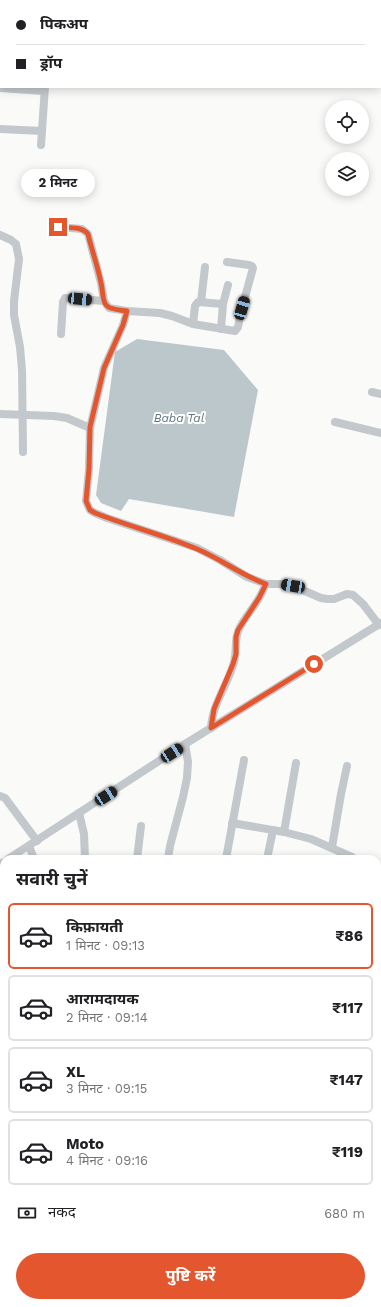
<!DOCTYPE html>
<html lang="hi">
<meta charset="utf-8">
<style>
body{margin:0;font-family:"Work Sans","Noto Sans Devanagari",sans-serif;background:#f6f6f6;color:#202124;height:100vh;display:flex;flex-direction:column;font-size:15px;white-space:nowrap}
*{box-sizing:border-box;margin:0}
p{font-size:13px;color:#757577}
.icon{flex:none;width:22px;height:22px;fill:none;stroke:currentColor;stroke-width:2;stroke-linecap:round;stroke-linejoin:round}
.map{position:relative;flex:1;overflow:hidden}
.drawer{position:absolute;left:0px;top:855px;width:381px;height:452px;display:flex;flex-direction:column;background:#fff;border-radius:12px 12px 0 0;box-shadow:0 2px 10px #0003}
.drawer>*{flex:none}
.guide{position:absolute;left:0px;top:0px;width:381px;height:88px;box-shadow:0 2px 10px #0003;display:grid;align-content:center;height:88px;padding:0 16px;background:#fff}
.fabs{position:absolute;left:325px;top:100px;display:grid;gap:8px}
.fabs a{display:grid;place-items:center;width:44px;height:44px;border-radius:50%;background:#fff;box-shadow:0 2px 10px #0003;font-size:20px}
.end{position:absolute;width:18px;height:18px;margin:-9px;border:5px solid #e4572e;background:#fff;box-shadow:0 0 0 2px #fff}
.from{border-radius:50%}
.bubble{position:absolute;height:28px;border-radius:14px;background:#fff;box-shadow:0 2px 10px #0003;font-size:13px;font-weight:700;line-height:28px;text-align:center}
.car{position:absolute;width:12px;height:24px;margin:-12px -6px;border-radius:5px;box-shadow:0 0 3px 1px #0007;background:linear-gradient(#222 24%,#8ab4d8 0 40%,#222 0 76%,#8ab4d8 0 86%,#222 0)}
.guide b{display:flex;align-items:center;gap:14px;height:38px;font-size:15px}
.guide b+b{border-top:1px solid #e0e0e0}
.guide i{width:10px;height:10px;background:#202124}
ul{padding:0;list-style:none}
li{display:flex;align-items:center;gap:12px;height:66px;margin:0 8px 6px;padding:0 8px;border:2px solid #e0e0e0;border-radius:6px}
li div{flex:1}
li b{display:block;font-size:15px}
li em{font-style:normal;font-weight:700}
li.active{border-color:#e4572e}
li>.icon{width:36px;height:36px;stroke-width:1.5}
h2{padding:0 16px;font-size:18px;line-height:48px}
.pay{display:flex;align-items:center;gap:10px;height:44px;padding:0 16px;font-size:15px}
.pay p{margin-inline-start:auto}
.primary-button{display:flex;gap:8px;margin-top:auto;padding:8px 16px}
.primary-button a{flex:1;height:46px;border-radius:24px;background:#e4572e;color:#fff;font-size:16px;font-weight:700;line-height:46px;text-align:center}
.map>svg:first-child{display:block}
.grass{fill:url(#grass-dots)}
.water{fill:#bbc7cb}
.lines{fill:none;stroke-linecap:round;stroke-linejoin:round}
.minor{stroke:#c3c8cc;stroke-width:8}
.major{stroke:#d6dbdf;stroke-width:11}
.route{stroke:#e4572e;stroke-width:5}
.labels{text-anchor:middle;stroke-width:4;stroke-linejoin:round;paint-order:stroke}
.water-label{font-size:12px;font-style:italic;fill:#60757c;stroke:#fff}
</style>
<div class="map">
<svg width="381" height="1307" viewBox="0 0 381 1307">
<defs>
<pattern id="grass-dots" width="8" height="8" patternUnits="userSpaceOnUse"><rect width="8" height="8" fill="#dadfd7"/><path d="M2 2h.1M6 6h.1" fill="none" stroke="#b4b9b4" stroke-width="1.8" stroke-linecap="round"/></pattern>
</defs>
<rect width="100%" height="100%" fill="#fafaf8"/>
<polygon class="grass" points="3,956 4,956 4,1008 0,1008 0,975 2,974"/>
<polygon class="water" points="137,339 224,350 258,390 234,517 129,499 121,511 101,503 96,495 115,352"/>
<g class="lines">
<g class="minor">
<polyline points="111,0 118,1"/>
<polyline points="0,1 1,2"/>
<polyline points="70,1 70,0"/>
<polyline points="380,16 381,16"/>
<polyline points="0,47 1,47"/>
<polyline points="0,88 44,91"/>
<polyline points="0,129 42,131"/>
<polyline points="41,145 45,87"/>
<polyline points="58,227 82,229 88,234 101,283 104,301 109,308 127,311 160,313 172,316 193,324 235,331 238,327 242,308 253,268 252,266 249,265 227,262"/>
<polyline points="0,235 11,240 16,244 19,259 14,301 14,315 20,347 22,370 23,452"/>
<polyline points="201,302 205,267"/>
<polyline points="127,311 123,325 104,368 90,428 89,469 86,501 90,510 95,513 107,518 197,548 220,560 247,577 266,584 280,584 293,586 321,598 327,599 334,599 347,594 353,595 363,604 379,625"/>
<polyline points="193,324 195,306 198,302 223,304"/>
<polyline points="221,329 223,304 228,285"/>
<polyline points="61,334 63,302 65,298 104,301"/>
<polyline points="372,392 381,394"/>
<polyline points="0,414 54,416 67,418 90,428"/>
<polyline points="335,422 381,433"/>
<path d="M211,728C212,704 228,685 234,662C237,651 234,639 239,629C244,618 253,609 259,598C262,594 263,589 266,584"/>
<polyline points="0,796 5,798 37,841"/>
<polyline points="79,813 84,834 85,859"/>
<polyline points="232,823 284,832 311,839 352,857"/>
<polyline points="284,832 296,763"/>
<polyline points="29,846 34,859"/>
<polyline points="332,847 341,794 347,766"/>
<polyline points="8,859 185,744 381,623"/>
<polyline points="137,859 141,826"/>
<polyline points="168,859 170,846 183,797 187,778 188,762 185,744"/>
<polyline points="226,859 244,760"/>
<polyline points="267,859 273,830"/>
<polyline points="0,864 4,862"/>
<polyline points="0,954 4,954"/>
<polyline points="0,1137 1,1166 0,1169"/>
<polyline points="377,1159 381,1160"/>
<polyline points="377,1211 381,1212"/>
<polyline points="0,1247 4,1247"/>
<polyline points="377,1263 381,1263"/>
<polyline points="346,1303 372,1307"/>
<polyline points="63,1307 63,1303"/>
<polyline points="115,1307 116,1303"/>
<polyline points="195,1307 196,1303"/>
<polyline points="219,1307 219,1303"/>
<polyline points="258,1307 258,1303"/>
<polyline points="315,1307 316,1303"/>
</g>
<g class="major">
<polyline points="377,1053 381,1053"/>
<polyline points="0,1059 4,1059"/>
<polyline points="377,1064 381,1064"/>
<polyline points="0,1069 4,1069"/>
</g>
</g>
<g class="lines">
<path class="route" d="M58,227C68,228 82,226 88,234C92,251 98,267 101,283C103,290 102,300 106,305C110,310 121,310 127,311L123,325L104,368L90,427L89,469L86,501L90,510L95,513C128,526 164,535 197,549C221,559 241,575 266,584L259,598L238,630L236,637V654L233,664L214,709L211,728L314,664"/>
</g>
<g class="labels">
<g class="water-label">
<text x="179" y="422">Baba Tal</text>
</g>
</g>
</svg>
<div class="fabs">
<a><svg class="icon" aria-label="locate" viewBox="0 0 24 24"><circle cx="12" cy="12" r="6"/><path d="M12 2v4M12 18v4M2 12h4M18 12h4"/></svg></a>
<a><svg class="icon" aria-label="layers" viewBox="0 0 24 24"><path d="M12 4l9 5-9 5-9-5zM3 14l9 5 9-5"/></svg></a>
</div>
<i class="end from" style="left:314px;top:664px"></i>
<i class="end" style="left:58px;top:227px"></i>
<div class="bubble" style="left:21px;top:169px;width:74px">2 मिनट</div>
<i class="car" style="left:80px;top:299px;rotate:95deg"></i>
<i class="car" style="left:242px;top:308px;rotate:16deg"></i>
<i class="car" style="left:293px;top:586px;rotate:280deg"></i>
<i class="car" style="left:172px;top:753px;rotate:57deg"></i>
<i class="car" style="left:106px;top:796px;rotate:57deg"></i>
<div class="guide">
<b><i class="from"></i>पिकअप</b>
<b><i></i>ड्रॉप</b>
</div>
<section class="drawer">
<h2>सवारी चुनें</h2>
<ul>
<li class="active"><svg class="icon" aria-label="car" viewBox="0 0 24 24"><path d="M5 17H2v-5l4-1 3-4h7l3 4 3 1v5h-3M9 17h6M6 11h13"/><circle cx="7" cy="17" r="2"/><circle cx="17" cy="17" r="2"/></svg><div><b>किफ़ायती</b><p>1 मिनट · 09:13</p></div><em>₹86</em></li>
<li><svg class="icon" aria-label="car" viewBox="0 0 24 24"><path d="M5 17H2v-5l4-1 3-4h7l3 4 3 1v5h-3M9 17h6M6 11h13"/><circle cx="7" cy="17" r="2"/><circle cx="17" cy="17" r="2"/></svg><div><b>आरामदायक</b><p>2 मिनट · 09:14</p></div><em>₹117</em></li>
<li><svg class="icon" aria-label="car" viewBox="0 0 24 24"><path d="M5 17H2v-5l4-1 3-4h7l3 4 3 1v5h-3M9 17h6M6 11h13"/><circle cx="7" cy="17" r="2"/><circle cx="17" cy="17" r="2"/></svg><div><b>XL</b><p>3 मिनट · 09:15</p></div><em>₹147</em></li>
<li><svg class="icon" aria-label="car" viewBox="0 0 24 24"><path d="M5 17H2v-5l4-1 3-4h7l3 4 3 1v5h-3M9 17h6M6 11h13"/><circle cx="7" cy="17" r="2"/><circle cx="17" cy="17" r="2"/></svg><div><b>Moto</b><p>4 मिनट · 09:16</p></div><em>₹119</em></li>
</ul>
<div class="pay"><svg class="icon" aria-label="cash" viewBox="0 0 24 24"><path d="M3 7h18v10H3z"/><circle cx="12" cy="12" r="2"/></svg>नकद<p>680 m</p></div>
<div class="primary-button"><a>पुष्टि करें</a></div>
</section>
</div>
